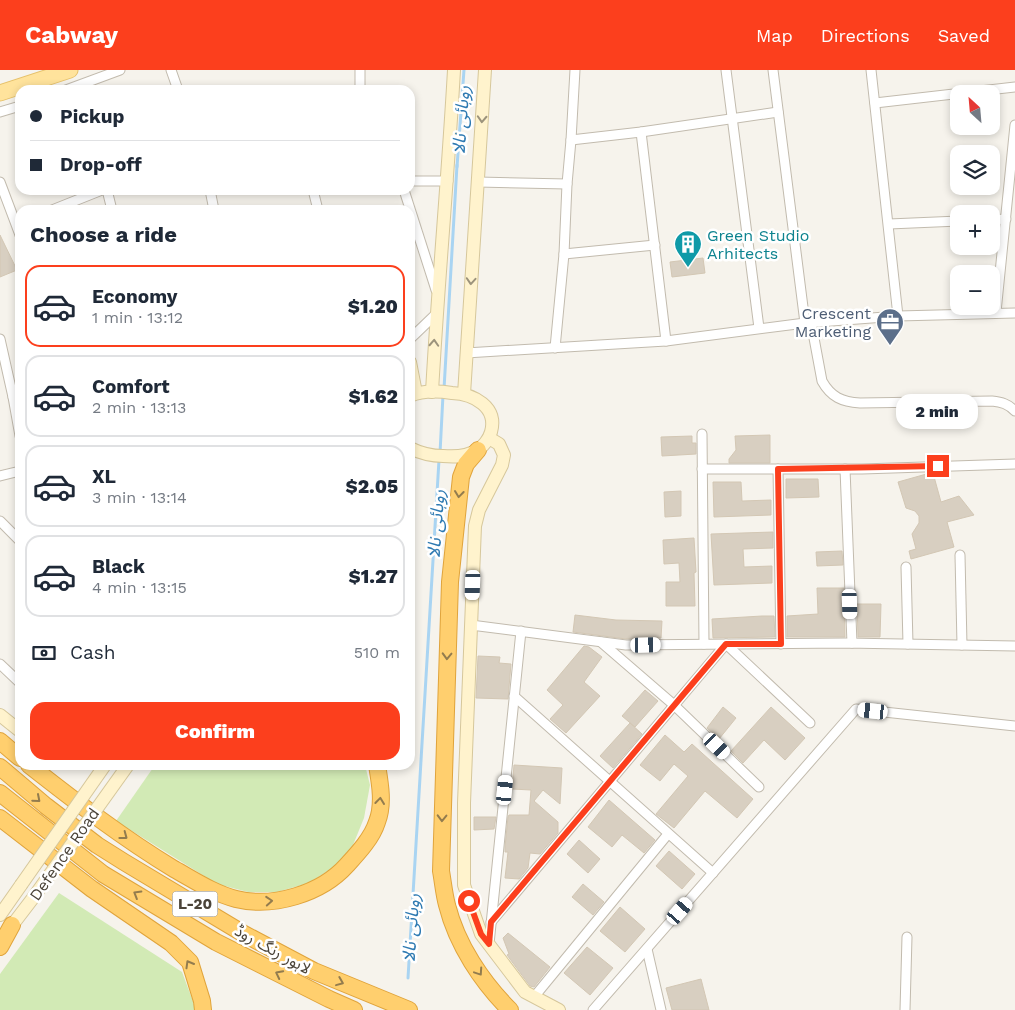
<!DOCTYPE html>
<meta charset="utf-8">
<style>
body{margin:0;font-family:"Work Sans","Noto Sans Arabic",sans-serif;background:#f2f2f3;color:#1f2937;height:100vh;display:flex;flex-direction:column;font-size:19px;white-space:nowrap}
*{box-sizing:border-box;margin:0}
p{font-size:16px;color:#747a83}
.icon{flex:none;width:28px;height:28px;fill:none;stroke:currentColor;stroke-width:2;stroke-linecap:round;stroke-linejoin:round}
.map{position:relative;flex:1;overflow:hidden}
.details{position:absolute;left:15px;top:135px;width:400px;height:565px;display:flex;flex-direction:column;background:#fff;border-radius:15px;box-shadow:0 2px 8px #0003}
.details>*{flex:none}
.top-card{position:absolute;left:15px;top:15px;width:400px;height:110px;border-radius:15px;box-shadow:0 2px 8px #0003;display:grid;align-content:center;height:110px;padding:0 15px;background:#fff}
.needle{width:32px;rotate:334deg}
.controls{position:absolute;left:950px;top:15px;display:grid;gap:10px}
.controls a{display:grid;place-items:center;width:50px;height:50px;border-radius:10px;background:#fff;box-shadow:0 2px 8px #0003;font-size:25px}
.end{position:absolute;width:22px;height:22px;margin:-11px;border:6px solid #fc3f1d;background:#fff;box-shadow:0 0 0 2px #fff}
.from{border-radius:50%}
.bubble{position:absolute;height:35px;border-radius:15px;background:#fff;box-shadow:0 2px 8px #0003;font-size:16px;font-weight:800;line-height:35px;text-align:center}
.car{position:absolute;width:15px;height:30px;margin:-15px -8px;border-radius:6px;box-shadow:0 0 4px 1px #0007;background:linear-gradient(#fff 24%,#345 0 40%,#fff 0 76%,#345 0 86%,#fff 0)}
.top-card b{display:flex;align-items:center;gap:18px;height:48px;font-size:19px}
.top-card b+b{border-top:1px solid #e0e1e3}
.top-card i{width:12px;height:12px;background:#1f2937}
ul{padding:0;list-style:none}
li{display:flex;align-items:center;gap:15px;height:82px;margin:0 10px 8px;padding:0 5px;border:2px solid #e0e1e3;border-radius:15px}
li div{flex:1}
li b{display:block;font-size:19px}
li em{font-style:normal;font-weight:800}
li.current{border-color:#fc3f1d}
li>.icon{width:45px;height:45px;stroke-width:1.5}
h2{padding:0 15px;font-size:22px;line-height:60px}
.pay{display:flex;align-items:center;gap:12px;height:55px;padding:0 15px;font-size:19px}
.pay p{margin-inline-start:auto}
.primary-button{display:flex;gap:10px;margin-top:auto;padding:10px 15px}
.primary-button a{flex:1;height:58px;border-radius:15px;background:#fc3f1d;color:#fff;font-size:20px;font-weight:800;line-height:58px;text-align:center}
header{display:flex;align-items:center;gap:30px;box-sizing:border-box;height:70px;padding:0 25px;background:#fc3f1d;color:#fff}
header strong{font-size:24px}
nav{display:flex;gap:28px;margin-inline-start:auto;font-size:18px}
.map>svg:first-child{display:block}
.green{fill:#d2eab5}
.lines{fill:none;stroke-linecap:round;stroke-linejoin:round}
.stream{stroke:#a9d4f2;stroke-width:3}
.building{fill:#d8cfc1;stroke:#d3c7b4}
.street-casing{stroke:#c2bbae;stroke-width:11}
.secondary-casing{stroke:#d6c79b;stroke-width:14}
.primary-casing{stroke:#e6c16a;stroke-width:17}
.highway-casing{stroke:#e0a43c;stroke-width:18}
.street{stroke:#fff;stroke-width:9}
.secondary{stroke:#fff3cd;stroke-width:12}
.primary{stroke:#ffe39c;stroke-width:15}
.highway{stroke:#ffcf6e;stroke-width:16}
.secondary-bridge-casing{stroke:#d6c79b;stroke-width:14;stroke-linecap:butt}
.secondary-bridge{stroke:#fff3cd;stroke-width:12}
.oneway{stroke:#9c937c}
.oneway2{stroke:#937c4e}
.route{stroke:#fc3f1d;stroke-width:6}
.labels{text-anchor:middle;stroke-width:5;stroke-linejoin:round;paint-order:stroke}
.shield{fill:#fff;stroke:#817c74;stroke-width:1}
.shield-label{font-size:15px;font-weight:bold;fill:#4b4439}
.culture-label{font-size:16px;fill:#0d838f;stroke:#fff;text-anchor:start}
.service-label{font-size:16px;fill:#4e5e75;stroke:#fff;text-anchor:end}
.street-label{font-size:16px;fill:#4b4439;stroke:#fff}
.water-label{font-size:18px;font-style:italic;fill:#2e7ab2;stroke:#fff}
</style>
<header>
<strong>Cabway</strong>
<nav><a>Map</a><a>Directions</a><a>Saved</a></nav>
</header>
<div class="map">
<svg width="1015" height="940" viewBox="0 0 1015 940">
<rect width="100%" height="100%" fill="#f6f3ec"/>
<g class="green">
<polygon points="155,695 365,695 370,715 364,748 353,775 334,797 309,813 277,822 248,822 217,814 116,751"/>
<polygon points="59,823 182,902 194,934 195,940 0,940 0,904"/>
</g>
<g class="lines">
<g class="stream">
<polyline points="457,97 464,0"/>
<polyline points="444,319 457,95"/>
<polyline points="440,383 443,325"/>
<polyline points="408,908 439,390"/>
</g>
</g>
<g class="building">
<polygon points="0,165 17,200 0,207"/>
<polygon points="703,188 705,203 672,207 670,192"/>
<polygon points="770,365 770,393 729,393 729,389 736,380 735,366"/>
<polygon points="692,366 692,373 696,373 696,384 662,386 661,367"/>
<polygon points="930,403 933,403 941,432 959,426 974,445 947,452 954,477 911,489 909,481 916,479 912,464 919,453 919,446 915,441 906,438 898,412"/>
<polygon points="786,409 818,409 819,427 786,428"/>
<polygon points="713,412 741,412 742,431 771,430 771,445 714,447"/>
<polygon points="681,421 681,446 665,447 664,422"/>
<polygon points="773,462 773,478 743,479 744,497 772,496 772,513 714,515 711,464"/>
<polygon points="694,468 696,502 694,503 695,536 666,536 666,512 680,512 679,493 664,494 663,470"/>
<polygon points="842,481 843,495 817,496 816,482"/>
<polygon points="817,518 844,518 845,567 787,567 787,546 818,544"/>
<polygon points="857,534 881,534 880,567 858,567"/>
<polygon points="575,545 616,550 662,551 661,568 626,569 573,562"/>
<polygon points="762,546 774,546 775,567 713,568 712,549"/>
<polygon points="584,576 589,577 602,587 584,612 600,626 566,663 550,649 563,635 547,620"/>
<polygon points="478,586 500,587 499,593 511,594 508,629 476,628"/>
<polygon points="645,620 658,631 635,657 622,646"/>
<polygon points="723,637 736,648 719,669 707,658"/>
<polygon points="771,637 805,668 785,690 764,670 743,693 731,681"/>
<polygon points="630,653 642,664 613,698 600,686"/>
<polygon points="665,665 684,682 692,674 753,729 737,748 705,721 674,758 656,744 688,706 674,694 660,711 640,695"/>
<polygon points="514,695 562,698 560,734 543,720 534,731 558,752 558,763 540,784 530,783 528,798 519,809 505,808 508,782 505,782 505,777 508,747 509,745 529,745 531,720 512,719"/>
<polygon points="609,730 655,770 644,783 622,765 612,777 588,757"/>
<polygon points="474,747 496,747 494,759 474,760"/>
<polygon points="579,770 600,789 588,803 567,784"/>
<polygon points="669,781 695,804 682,819 656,796"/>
<polygon points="583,814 604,832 593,845 572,827"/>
<polygon points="620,837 645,859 625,882 600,861"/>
<polygon points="508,863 550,897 534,917 530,916 507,885 509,884 503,868"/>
<polygon points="587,877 613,898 590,925 564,903"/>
<polygon points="701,909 709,940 672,940 666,918"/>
</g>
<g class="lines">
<g class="street-casing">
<g id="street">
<polyline points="171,0 178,20"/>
<polyline points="726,0 759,258"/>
<polyline points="773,0 805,253"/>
<polyline points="871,0 898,246"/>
<polyline points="66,20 120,0"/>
<polyline points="360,20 360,0"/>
<polyline points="875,33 1015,17"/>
<polyline points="0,42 20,36"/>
<polyline points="641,62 666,271"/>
<polyline points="571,70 641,62 778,42"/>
<polyline points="410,111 448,111"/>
<polyline points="0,112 20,165"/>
<polyline points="478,112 567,114"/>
<polyline points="107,120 112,140"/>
<polyline points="210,120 214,140"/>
<polyline points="313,120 318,140"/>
<polyline points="404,120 436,220"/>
<polyline points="52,140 102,120"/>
<polyline points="991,150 1006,149"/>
<polyline points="889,154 959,151"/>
<polyline points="564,184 655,175"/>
<polyline points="996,242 1015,55"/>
<path d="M811,252L822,311C831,327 842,332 860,333L992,331C1002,332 1008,334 1015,341"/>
<polyline points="0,269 13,327 20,325"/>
<polyline points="410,269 436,244"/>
<polyline points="555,278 564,184 567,114 571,70 575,0"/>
<polyline points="466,283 666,271 805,253 898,246 1015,243"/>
<polyline points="13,327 20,366"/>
<polyline points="702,364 704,574"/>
<polyline points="702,399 862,399 1015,394"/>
<polyline points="778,399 781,574"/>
<polyline points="845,399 852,573"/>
<polyline points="0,406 20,401"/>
<polyline points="0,451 20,471"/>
<polyline points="960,485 962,575"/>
<polyline points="906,497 908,574"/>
<polyline points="471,555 626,575 846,573 1015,576"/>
<polyline points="601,572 674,635 759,717"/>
<polyline points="0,594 20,613"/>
<polyline points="514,626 713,803"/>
<polyline points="491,852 726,574 810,653"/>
<polyline points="489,874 521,561"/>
<polyline points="647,879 661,940"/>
<polyline points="534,927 668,764"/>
<polyline points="593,940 856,639 1015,656"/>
<polyline points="905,940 907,867"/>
</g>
</g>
<g class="secondary-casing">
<g id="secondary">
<polyline points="410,292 416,323"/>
<path d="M432,322C438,214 448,107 454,0"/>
<polyline points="464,324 485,0"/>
<path d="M410,326C423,320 438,321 452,323C474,324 498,337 491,362C489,369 483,377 477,380C467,387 455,387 443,386C432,386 420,383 410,378"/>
<polyline points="489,368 499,374 504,385 502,395 479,440 475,456 464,733 464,815 481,864 525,922 559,940"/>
<polyline points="0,645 20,661"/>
<polyline points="0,845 21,815"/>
<polyline points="7,862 33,828"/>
</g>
</g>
<g class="primary-casing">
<polyline id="primary" points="0,23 70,0"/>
</g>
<g class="highway-casing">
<g id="highway">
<path d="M478,380L466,394L461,407L450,512L441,801C443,812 444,824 447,835C457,875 482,912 510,940"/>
<polyline points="0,671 20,688"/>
<path d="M29,695C76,732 123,768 174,799C194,810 213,823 236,829C273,838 321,824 347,795C358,783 372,768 377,752C384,734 380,713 377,695"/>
<polyline points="0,697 46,736 97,775 124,792 244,864 314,901 409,940"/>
<polyline points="0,723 103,804 216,872 329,929 354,940"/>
<polyline points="0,748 92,819 171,873 190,892 202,931 203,940"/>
<polyline points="0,877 12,855"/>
</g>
</g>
<use href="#street" class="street"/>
<use href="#secondary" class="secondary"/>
<use href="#primary" class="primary"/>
<use href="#highway" class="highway"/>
<g class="secondary-bridge-casing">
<g id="secondary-bridge">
<polyline points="21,815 105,695"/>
<polyline points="33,828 128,695"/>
</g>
</g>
<use href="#secondary-bridge" class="secondary-bridge"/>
</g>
<defs><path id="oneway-chevron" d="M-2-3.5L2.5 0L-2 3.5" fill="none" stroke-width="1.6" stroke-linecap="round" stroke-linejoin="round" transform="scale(1.25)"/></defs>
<g class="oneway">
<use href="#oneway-chevron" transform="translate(482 49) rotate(93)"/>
<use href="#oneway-chevron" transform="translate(471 211) rotate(94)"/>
<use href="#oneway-chevron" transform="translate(434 273) rotate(-87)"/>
</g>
<g class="oneway2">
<use href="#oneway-chevron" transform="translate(459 424) rotate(97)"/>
<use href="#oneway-chevron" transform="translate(447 586) rotate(92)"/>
<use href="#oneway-chevron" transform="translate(37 729) rotate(41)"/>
<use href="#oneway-chevron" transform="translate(380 731) rotate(-83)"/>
<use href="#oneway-chevron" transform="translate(442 748) rotate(91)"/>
<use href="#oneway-chevron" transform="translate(124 766) rotate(37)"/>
<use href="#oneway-chevron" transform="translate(137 824) rotate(-149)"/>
<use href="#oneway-chevron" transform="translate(269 831) rotate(-4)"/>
<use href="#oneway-chevron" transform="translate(189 894) rotate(-120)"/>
<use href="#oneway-chevron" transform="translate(479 902) rotate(56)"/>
<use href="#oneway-chevron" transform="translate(279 904) rotate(-153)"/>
<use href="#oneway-chevron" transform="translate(340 912) rotate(22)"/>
</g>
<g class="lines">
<polyline class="route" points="469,831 481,864 489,874 491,852 726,574 781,574 778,399 938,396"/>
</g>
<defs>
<g id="building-pin" transform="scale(1.4375)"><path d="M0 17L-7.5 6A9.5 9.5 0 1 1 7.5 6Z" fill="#0f9aa8" stroke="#fff"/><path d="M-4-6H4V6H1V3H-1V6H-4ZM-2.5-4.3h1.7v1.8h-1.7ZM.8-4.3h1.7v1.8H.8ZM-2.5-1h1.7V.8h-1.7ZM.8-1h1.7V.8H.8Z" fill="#fff"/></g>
<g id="office-pin" transform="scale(1.4375)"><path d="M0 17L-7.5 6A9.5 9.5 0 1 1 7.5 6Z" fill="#5c6f8a" stroke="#fff"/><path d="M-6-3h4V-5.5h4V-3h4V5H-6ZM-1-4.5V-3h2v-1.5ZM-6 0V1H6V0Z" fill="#fff"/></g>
</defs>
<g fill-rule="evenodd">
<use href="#building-pin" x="688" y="174"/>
<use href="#office-pin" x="890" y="252"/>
</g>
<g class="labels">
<rect class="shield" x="172.5" y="821.5" width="45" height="25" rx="4"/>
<g class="shield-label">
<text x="195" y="839">L-20</text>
</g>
<g class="culture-label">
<text x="707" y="171">Green Studio<tspan x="707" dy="18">Arhitects</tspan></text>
</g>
<g class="service-label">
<text x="871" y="249">Crescent<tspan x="871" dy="18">Marketing</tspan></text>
</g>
<g class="street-label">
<text transform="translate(64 784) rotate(-55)" y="6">Defence Road</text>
<text transform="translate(273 879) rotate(29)" y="6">لاہور رنگ روڈ</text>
</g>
<g class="water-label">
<text transform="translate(461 50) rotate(-86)" y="6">روہائی نالا</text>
<text transform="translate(436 454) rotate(-86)" y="6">روہائی نالا</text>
<text transform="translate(411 858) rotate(-86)" y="6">روہائی نالا</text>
</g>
</g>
</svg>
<div class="controls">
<a><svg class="needle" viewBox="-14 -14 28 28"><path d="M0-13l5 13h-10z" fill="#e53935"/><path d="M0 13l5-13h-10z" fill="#747a83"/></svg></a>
<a><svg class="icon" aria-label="layers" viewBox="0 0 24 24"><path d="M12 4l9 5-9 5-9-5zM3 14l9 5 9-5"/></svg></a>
<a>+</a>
<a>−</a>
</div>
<i class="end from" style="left:469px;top:831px"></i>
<i class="end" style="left:938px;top:396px"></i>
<div class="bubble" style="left:896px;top:324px;width:82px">2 min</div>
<i class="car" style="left:473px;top:515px;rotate:182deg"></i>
<i class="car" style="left:850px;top:534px;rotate:178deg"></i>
<i class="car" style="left:646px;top:575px;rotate:89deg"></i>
<i class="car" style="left:873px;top:641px;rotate:276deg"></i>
<i class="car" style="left:717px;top:676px;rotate:134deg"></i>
<i class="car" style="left:505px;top:720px;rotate:6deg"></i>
<i class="car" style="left:680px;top:841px;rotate:41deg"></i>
<div class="top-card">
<b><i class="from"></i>Pickup</b>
<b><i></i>Drop-off</b>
</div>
<section class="details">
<h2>Choose a ride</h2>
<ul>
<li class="current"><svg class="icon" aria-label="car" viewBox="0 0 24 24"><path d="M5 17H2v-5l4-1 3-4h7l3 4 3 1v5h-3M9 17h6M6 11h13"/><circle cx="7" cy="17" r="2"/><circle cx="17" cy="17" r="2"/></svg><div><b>Economy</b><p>1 min · 13:12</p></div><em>$1.20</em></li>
<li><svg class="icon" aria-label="car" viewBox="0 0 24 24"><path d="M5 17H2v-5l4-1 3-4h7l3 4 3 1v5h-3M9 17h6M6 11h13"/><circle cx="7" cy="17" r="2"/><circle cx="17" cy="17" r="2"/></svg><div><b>Comfort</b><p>2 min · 13:13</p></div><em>$1.62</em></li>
<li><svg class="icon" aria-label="car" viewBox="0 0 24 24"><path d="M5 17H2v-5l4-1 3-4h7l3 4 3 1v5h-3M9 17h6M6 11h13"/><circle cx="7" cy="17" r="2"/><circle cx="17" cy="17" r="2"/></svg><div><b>XL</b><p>3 min · 13:14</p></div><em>$2.05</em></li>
<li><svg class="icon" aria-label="car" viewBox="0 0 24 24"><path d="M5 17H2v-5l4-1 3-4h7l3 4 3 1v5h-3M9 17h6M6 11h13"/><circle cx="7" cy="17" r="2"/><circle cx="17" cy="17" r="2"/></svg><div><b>Black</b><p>4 min · 13:15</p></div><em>$1.27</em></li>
</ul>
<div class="pay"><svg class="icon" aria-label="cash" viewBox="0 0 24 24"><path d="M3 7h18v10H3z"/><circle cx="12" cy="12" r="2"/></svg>Cash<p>510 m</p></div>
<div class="primary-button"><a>Confirm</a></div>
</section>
</div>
